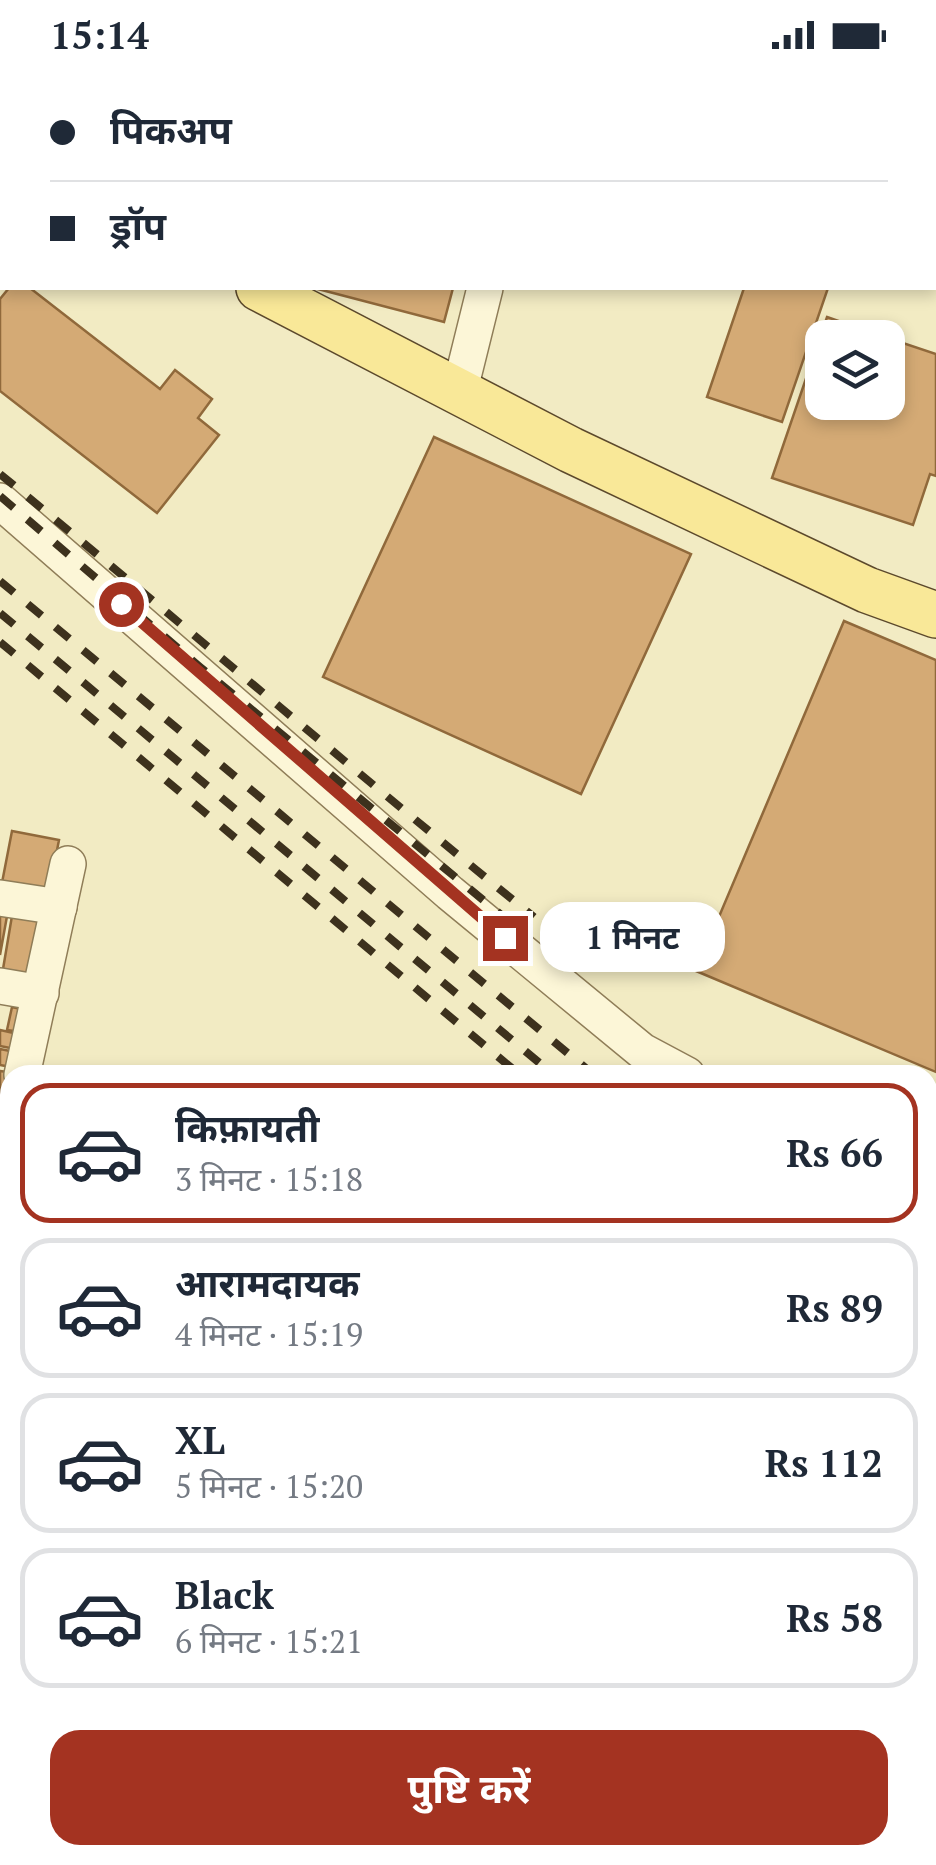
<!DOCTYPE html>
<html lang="hi">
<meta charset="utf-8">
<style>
body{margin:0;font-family:"PT Serif","Noto Sans Devanagari",serif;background:#f6f6f7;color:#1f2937;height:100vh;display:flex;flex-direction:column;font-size:38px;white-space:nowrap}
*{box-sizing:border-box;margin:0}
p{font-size:32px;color:#747a83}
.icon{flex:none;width:55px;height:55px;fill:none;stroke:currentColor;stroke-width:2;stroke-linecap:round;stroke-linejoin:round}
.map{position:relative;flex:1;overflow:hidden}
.side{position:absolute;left:0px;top:995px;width:938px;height:800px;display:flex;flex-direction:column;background:#fff;border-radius:30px 30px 0 0;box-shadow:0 5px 15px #0003}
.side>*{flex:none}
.top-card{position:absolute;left:0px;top:0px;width:938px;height:220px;box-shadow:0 5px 15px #0003;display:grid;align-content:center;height:220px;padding:0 50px;background:#fff}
.buttons{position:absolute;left:805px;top:250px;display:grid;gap:20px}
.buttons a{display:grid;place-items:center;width:100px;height:100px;border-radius:20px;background:#fff;box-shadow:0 5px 15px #0003;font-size:50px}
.end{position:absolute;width:45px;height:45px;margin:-22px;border:12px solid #a43321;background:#fff;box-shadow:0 0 0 5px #fff}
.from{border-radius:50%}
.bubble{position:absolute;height:70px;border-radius:30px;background:#fff;box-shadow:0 5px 15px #0003;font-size:32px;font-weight:700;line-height:70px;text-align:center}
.top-card b{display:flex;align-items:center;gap:35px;height:95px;font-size:38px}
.top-card b+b{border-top:2px solid #e0e1e3}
.top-card i{width:25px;height:25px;background:#1f2937}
ul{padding:18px 0 0;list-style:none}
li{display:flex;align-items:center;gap:30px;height:140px;margin:0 20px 15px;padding:0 30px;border:5px solid #e0e1e3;border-radius:30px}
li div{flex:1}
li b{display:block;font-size:38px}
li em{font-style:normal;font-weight:700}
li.selected{border-color:#a43321}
li>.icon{width:90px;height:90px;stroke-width:1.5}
.primary-button{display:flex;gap:20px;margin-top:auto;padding:20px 50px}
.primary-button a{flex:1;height:115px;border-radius:30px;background:#a43321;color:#fff;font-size:40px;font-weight:700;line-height:115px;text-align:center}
.status{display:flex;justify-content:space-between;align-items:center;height:70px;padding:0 50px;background:#fff;direction:ltr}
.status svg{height:28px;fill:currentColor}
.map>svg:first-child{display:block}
.building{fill:#d4aa75;stroke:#90693b;stroke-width:2.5}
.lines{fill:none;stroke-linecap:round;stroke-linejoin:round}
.minor-casing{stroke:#8f7d58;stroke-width:38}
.major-casing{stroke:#5c492c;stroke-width:48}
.minor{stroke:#fcf6d7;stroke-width:35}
.major{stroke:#f9e898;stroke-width:45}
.rail{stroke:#3d311d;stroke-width:8;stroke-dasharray:18 18;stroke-linecap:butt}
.route{stroke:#a43321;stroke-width:12}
</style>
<div class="status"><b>15:14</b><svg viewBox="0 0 49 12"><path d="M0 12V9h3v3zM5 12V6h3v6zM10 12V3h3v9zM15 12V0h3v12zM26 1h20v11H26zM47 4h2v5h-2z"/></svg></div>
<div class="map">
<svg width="936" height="1795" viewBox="0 0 936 1795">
<rect width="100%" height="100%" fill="#f2ebc3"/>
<g class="building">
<polygon points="326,0 512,0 511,2 325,2"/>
<polygon points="554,0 818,0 817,2 553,2"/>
<polygon points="9,218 30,218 160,319 175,300 212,329 198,348 219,365 157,443 0,321 0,229"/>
<polygon points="314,218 453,218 444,252"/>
<polygon points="744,218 828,218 782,352 707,327"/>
<polygon points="827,247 887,268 822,268 822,332 888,332 888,268 936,284 936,406 930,404 913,455 772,408"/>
<polygon points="434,367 691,484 581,724 323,607"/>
<polygon points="844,551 936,590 936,1002 696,901"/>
<polygon points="12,761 59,770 47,832 0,823"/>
<polygon points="0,834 9,835 0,885"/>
<polygon points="14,834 44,839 32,910 2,905"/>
<polygon points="12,937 25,940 20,962 7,960"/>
<polygon points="0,960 18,964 15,979 0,976"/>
<polygon points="0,979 20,983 16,998 0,995"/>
<polygon points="0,1001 14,1003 10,1005 8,1033 0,1032"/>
<polygon points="0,1126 10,1127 10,1145 0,1144"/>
<polygon points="7,1151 10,1151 10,1186 2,1185"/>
<polygon points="0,1200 10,1202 10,1248 0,1246"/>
<polygon points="0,1292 10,1293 10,1330 0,1328"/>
<polygon points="0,1335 10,1336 10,1360 0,1359"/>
<polygon points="0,1370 10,1371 10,1401 0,1399"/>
<polygon points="0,1404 10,1405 10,1456 0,1455"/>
<polygon points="928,1598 936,1604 936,1609 928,1623"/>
<polygon points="936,1632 936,1670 928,1664 928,1645"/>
<polygon points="0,1751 10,1752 10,1785 32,1785 31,1795 0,1795"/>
<polygon points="99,1785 131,1785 131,1795 98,1795"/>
<polygon points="133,1785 196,1785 195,1795 133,1795"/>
<polygon points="198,1785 236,1785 235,1795 198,1795"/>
<rect x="242" y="1785" width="27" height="10"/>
<polygon points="425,1785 487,1787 487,1795 425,1795"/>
<rect x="494" y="1785" width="28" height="10"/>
<rect x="525" y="1785" width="27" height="10"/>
<polygon points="555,1785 623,1785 623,1795 554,1792"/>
<polygon points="636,1785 696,1785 695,1791 635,1788"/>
<polygon points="272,1791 332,1793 332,1795 272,1795"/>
</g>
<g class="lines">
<g class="minor-casing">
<g id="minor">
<polyline points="32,2 33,0"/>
<polyline points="538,2 539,0"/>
<polyline points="935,152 936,152"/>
<polyline points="459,323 485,218"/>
<polyline points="0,431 450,823 642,981 687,1005"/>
<polyline points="0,828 59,837"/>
<polyline points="0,916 41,923"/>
<polyline points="22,1005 68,794"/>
<polyline points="0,1112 10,1063"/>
<polyline points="928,1155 936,1160"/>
<polyline points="0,1496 10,1496"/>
<polyline points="928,1536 936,1543"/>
<polyline points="0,1738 10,1738"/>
<polyline points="710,1785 711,1795"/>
<polyline points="342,1795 342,1785"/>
</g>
</g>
<g class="major-casing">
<g id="major">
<polyline points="0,68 2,70"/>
<polyline points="259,218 571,380 867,520 936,545"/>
<polyline points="929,1795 936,1788"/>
</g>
</g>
<use href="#minor" class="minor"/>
<use href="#major" class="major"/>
<g class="rail">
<path d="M0,404C179,551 354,701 534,847"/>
<polyline points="0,426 200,597 522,862"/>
<polyline points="0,511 594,1005"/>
<polyline points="0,543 554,1005"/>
<polyline points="0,572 520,1005"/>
<polyline points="928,1283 936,1290"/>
<polyline points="928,1316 936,1323"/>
<polyline points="928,1345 936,1352"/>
</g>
</g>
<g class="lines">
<polyline class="route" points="121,534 505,868"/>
</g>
</svg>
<div class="buttons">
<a><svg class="icon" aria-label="layers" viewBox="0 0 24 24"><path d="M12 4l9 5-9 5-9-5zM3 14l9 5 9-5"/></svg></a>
</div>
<i class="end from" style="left:121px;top:534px"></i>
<i class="end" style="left:505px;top:868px"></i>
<div class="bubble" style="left:540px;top:832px;width:185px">1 मिनट</div>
<div class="top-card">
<b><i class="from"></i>पिकअप</b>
<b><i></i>ड्रॉप</b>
</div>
<section class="side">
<ul>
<li class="selected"><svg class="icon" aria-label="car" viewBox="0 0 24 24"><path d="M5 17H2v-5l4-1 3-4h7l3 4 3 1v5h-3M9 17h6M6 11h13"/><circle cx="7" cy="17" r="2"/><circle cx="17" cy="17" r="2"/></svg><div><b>किफ़ायती</b><p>3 मिनट · 15:18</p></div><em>Rs 66</em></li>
<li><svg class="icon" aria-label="car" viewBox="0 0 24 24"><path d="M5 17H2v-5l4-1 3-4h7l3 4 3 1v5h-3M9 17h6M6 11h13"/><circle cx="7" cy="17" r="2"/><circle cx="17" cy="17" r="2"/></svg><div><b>आरामदायक</b><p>4 मिनट · 15:19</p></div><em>Rs 89</em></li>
<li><svg class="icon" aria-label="car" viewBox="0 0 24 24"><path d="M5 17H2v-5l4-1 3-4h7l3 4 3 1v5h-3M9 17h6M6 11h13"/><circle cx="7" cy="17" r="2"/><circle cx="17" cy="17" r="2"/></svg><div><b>XL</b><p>5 मिनट · 15:20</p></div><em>Rs 112</em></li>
<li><svg class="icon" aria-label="car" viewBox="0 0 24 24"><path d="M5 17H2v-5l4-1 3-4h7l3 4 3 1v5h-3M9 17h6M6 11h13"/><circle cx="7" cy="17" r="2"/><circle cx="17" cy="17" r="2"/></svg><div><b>Black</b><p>6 मिनट · 15:21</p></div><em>Rs 58</em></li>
</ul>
<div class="primary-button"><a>पुष्टि करें</a></div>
</section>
</div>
